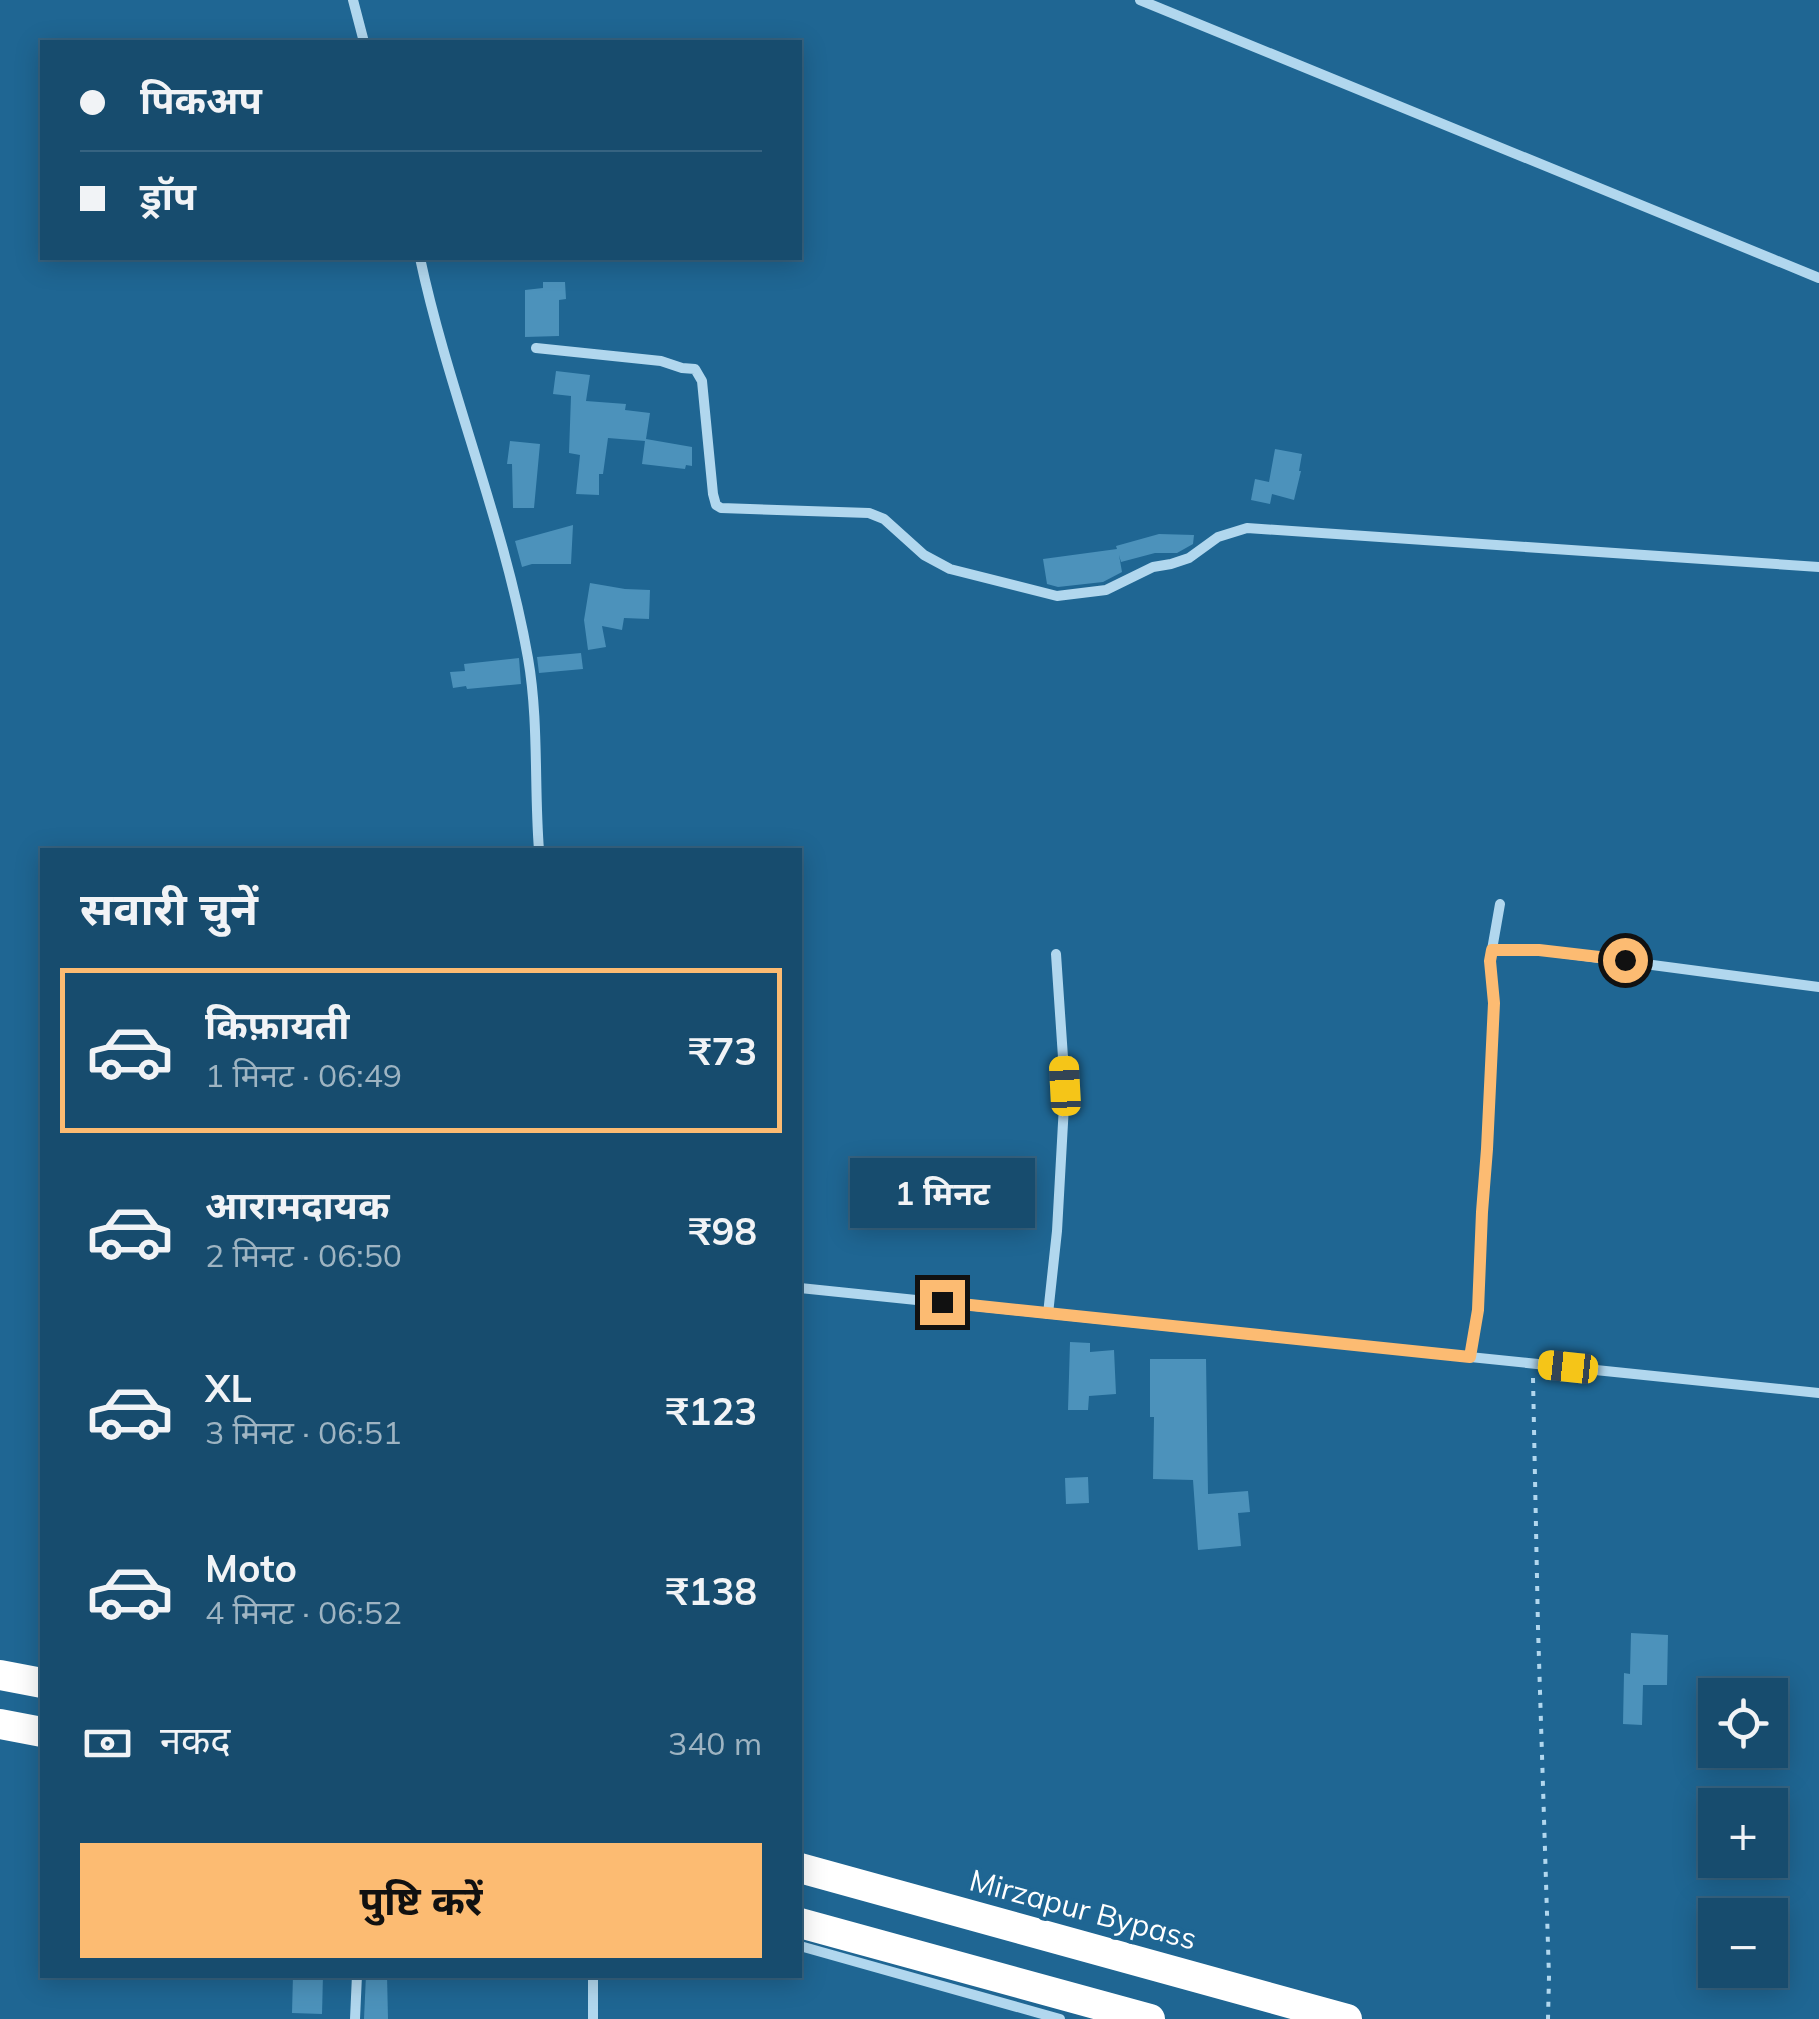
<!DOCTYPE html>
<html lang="hi">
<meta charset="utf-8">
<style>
body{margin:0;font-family:Mulish,"Noto Sans Devanagari",sans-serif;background:#205373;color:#f1f3f6;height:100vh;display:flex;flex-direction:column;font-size:38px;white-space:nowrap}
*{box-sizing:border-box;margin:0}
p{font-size:32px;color:#9eb4c2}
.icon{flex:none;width:55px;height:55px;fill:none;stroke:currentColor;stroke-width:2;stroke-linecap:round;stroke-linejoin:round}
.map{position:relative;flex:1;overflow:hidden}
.side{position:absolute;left:40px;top:848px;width:762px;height:1130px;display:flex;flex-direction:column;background:#174c6e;border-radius:0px;box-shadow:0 5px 25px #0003,0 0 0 2px #366381}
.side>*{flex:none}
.banner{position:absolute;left:40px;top:40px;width:762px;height:220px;border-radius:0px;box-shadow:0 5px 25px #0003,0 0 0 2px #366381;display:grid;align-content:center;height:220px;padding:0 40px;background:#174c6e}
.fabs{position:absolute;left:1698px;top:1678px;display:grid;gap:20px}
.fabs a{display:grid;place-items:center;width:90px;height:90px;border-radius:0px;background:#174c6e;box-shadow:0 5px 25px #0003,0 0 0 2px #366381;font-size:50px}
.end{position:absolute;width:45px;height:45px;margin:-22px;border:12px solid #fcbb72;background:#111;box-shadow:0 0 0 5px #111}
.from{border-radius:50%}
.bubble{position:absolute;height:70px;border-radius:0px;background:#174c6e;box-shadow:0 5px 25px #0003,0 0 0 2px #366381;font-size:32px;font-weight:700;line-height:70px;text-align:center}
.car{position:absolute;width:30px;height:60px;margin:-30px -15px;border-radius:12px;box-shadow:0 0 8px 2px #0007;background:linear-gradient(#f5c518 24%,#345 0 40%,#f5c518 0 76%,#345 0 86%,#f5c518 0)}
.banner b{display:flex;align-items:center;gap:35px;height:95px;font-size:38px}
.banner b+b{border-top:2px solid #366381}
.banner i{width:25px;height:25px;background:#f1f3f6}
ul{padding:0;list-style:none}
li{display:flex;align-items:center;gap:30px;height:165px;margin:0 20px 15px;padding:0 20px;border:5px solid transparent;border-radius:0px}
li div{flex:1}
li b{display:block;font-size:38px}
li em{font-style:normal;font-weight:700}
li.selected{border-color:#fcbb72}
li>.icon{width:90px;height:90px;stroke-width:1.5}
h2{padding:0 40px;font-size:45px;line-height:120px}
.pay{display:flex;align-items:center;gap:25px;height:110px;padding:0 40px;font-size:38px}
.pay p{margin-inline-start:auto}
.action{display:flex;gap:20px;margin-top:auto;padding:20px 40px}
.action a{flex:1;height:115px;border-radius:0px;background:#fcbb72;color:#111;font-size:40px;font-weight:700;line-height:115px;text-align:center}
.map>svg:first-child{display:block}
.building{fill:#4c92bb}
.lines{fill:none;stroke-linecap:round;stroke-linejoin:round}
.path{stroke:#b1d7ee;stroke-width:4;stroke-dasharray:5 8;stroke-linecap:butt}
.street{stroke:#b1d7ee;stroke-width:10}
.highway{stroke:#fff;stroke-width:30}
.route{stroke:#fcbb72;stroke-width:12}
.labels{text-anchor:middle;stroke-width:8;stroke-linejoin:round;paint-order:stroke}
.street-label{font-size:30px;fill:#fff;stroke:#1f6693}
</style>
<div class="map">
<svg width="1819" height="2019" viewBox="0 0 1819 2019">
<rect width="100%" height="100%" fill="#1f6693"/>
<g class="building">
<polygon points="543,282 565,282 566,299 559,300 559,336 525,337 525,290 543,288"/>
<polygon points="556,371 590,375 586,401 626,404 625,410 650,413 646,439 692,447 692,466 686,465 685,469 642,464 645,441 608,438 603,474 599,474 599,495 576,494 580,455 569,453 571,396 553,394"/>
<polygon points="510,441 540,444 534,508 513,508 512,464 507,464"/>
<polygon points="1275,449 1302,454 1299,471 1301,471 1294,500 1272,494 1270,504 1251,500 1255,479 1269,482"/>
<polygon points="573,525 571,564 532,564 522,567 515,541"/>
<polygon points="1159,534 1194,535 1193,544 1177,553 1155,553 1121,562 1119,555 1122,572 1103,582 1058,587 1047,584 1043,559 1117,549 1116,546"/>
<polygon points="590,583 625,589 650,590 649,619 624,618 622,630 602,626 606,647 588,650 584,620"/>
<polygon points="581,653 583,669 539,673 537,657"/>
<polygon points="519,658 521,684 467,689 466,686 453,688 450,672 465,671 464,664"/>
<polygon points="1070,1342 1090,1343 1090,1352 1114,1350 1116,1394 1089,1396 1088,1410 1068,1410"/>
<polygon points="1150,1359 1206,1359 1208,1494 1248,1491 1250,1512 1238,1513 1241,1546 1198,1550 1193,1480 1153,1479 1154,1417 1150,1417"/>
<polygon points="1088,1477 1089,1503 1066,1504 1065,1478"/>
<polygon points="1631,1633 1668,1635 1667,1685 1643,1685 1642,1725 1623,1724 1624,1673 1630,1674"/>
<polygon points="293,1975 323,1975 322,2014 292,2013"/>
<polygon points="366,1975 387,1975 388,2019 364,2019"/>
</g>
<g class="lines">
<polyline class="path" points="1533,1378 1538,1628 1549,1977 1548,2019"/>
<g class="street">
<polyline points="353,0 364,42"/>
<polyline points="1140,0 1819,278"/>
<path d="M420,258C449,393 504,522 528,658C539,721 534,787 539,850"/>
<polyline points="536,348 661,361 682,368 695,369 702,381 713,494 716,505 721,508 869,513 884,519 924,555 950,569 1057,596 1106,590 1153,567 1171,564 1189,558 1218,537 1247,528 1819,567"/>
<polyline points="1492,950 1539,950 1819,987"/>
<polyline points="800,1288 1819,1393"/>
<polyline points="1048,1314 1057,1231 1065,1087 1056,954"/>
<polyline points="1470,1357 1478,1309 1482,1212 1487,1149 1494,1003 1490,961 1500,904"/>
<polyline points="800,1946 1060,2019"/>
<polyline points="593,1975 593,2019"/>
<polyline points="355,2019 357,1975"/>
</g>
<g class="highway">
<polyline points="0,1675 42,1683"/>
<polyline points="0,1724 42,1732"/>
<polyline points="800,1868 1347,2019"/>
<polyline points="800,1923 1150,2019"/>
</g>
</g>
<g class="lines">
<polyline class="route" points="942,1302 1470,1357 1478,1310 1482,1212 1487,1149 1494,1003 1490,961 1492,950 1539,950 1625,960"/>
</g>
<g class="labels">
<g class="street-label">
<text transform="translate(1083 1910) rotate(15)" y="10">Mirzapur Bypass</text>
</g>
</g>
</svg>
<div class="fabs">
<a><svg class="icon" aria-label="locate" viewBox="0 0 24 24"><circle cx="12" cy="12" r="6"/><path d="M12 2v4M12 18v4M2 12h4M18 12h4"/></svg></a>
<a>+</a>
<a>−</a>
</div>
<i class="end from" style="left:1625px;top:960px"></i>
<i class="end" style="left:942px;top:1302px"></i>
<div class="bubble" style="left:850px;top:1158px;width:185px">1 मिनट</div>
<i class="car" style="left:1065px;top:1086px;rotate:357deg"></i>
<i class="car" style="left:1568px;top:1367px;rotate:276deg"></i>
<div class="banner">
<b><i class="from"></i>पिकअप</b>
<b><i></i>ड्रॉप</b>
</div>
<section class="side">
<h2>सवारी चुनें</h2>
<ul>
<li class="selected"><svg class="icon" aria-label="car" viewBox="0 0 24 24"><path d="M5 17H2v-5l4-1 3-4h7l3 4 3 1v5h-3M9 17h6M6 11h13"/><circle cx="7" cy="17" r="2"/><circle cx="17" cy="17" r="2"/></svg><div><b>किफ़ायती</b><p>1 मिनट · 06:49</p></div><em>₹73</em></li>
<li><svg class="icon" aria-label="car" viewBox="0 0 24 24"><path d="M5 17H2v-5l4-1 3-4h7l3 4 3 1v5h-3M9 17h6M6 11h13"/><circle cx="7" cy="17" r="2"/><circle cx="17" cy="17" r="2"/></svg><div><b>आरामदायक</b><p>2 मिनट · 06:50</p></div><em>₹98</em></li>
<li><svg class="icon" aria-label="car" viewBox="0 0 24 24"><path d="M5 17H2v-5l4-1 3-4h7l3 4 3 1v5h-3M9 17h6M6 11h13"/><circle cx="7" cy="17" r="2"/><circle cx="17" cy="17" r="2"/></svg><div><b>XL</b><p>3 मिनट · 06:51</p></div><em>₹123</em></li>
<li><svg class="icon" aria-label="car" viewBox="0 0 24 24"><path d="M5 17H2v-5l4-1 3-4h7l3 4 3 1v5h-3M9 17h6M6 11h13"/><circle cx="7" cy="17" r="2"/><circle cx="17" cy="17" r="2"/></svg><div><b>Moto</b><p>4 मिनट · 06:52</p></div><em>₹138</em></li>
</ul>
<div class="pay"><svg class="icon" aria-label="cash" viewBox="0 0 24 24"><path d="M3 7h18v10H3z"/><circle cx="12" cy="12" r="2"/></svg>नकद<p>340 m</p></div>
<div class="action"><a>पुष्टि करें</a></div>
</section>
</div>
